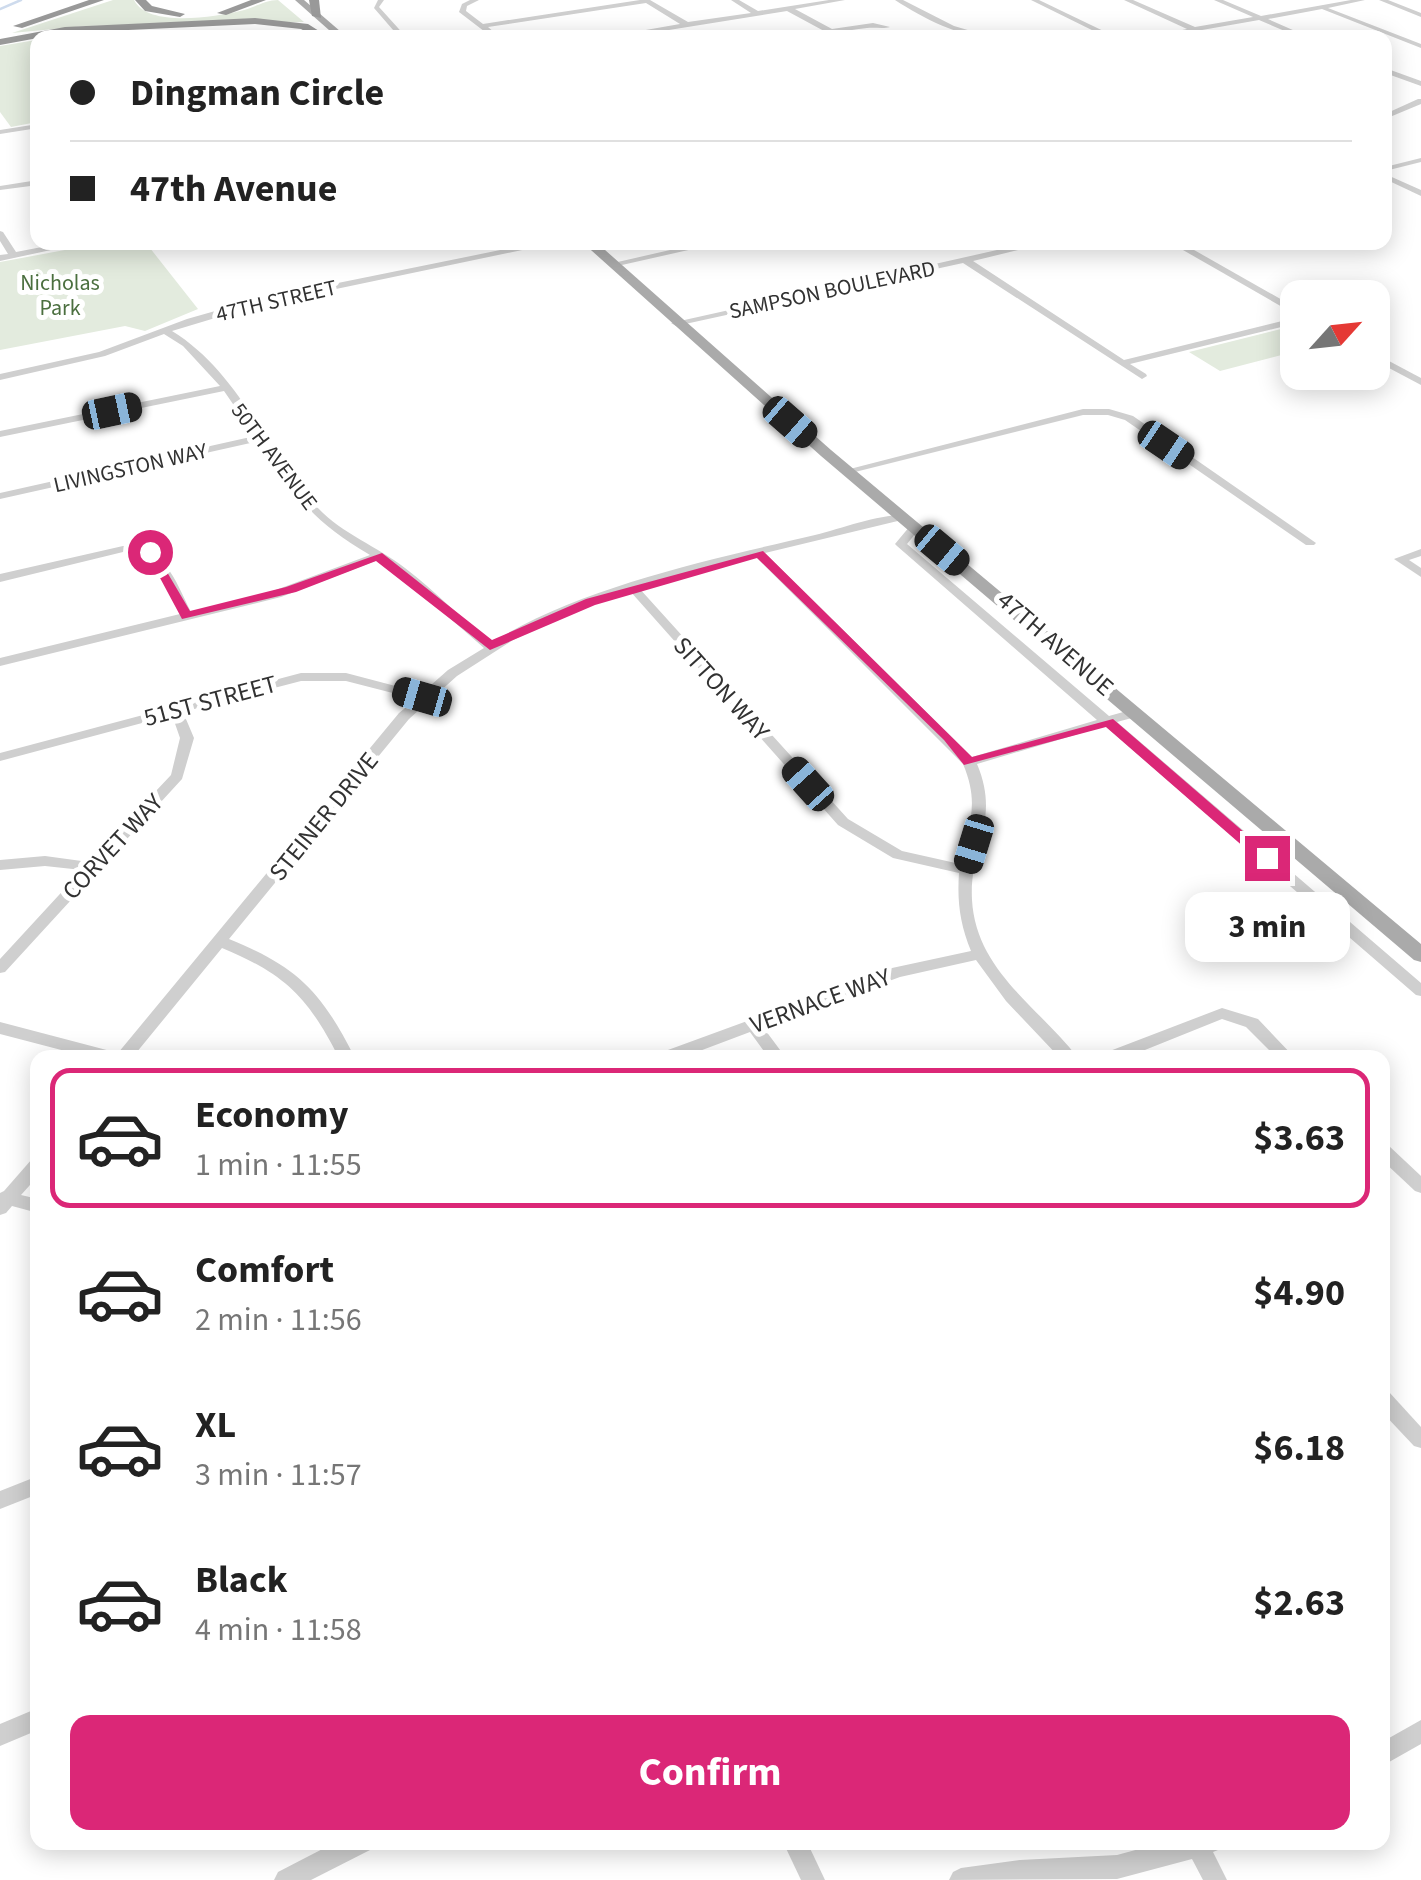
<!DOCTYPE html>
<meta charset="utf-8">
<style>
body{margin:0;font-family:"Source Sans 3",sans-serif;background:#f6f6f6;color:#222;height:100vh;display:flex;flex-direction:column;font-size:38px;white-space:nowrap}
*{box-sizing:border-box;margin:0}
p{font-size:32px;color:#767676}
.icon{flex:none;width:55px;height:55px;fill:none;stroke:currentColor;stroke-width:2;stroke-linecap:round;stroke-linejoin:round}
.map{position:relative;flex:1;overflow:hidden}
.panel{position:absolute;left:30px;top:1050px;width:1360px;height:800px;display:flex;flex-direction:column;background:#fff;border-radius:20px;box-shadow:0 5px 25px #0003}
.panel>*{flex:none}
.hud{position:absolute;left:30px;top:30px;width:1362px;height:220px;border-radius:20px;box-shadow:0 5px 25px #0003;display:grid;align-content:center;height:220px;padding:0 40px;background:#fff}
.needle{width:65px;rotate:63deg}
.buttons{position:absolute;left:1280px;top:280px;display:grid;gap:20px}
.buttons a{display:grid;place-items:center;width:110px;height:110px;border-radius:20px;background:#fff;box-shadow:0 5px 25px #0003;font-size:50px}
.end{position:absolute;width:45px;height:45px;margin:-22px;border:12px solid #db2777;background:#fff;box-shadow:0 0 0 5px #fff}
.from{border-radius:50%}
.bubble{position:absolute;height:70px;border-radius:20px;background:#fff;box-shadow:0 5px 25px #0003;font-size:32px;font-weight:700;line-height:70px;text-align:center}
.car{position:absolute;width:30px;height:60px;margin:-30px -15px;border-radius:12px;box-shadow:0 0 8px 2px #0007;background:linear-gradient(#222 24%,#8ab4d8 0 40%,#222 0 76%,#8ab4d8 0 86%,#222 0)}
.hud b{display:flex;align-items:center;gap:35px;height:95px;font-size:38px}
.hud b+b{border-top:2px solid #e0e0e0}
.hud i{width:25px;height:25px;background:#222}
ul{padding:18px 0 0;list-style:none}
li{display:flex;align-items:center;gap:30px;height:140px;margin:0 20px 15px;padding:0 20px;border:5px solid transparent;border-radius:20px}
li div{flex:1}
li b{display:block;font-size:38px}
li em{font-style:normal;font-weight:700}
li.active{border-color:#db2777}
li>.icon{width:90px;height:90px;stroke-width:1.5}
.button{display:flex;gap:20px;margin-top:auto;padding:20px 40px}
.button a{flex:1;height:115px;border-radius:20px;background:#db2777;color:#fff;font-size:40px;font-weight:700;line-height:115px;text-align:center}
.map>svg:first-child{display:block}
.green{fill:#e3ebde}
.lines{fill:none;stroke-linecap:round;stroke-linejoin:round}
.stream{stroke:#cedbed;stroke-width:2.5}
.minor{fill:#cfcfcf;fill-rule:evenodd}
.major{fill:#aaa;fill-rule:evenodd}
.highway{fill:#999;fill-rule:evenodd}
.route{fill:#db2777}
.labels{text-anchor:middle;stroke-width:10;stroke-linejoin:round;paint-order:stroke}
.far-park-label{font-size:22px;fill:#4b6f3f;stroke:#fff}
.far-street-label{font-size:22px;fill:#323232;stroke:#fff}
.street-label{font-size:25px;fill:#323232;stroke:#fff}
</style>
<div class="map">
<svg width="1421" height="1880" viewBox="0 0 1421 1880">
<rect width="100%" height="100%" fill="#fff"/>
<g class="green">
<path d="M113,0H134C148,28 215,17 240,11C254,8 265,0 278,0L304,22L85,26L12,33Z"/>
<polygon points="66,35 68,37 38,38 37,122 11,127 0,112 0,46"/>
<polygon points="108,242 146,243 198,309 145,331 125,326 0,350 0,262"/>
<polygon points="1297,325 1297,351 1220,371 1189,352"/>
</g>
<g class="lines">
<polyline class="stream" points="0,9 21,0"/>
<g class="minor">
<polygon points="378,0 384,0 379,7 407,38 400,38 374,8"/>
<path d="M470,0H479L467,6L466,11L483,24L640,0H650L688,22L751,13L731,0H739L758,11L829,0H845L795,9L832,29L873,23L890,27C883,29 875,27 867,28C840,31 814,38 787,38L824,31L787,11L619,38H600L680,24L646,3L488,27L501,38H493L459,12L462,4Z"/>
<path d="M895,0H903L954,26L995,38C960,38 923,18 895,0Z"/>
<polygon points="1031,0 1039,0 1118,38 1108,38"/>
<path d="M1124,0H1133L1195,27L1253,17L1214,0H1223L1261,16L1351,0H1365L1328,8L1421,44V48L1322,9L1268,19L1311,38H1301L1259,20L1202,30L1216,38C1206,38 1199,32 1190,33C1174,33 1159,38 1144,38L1187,29Z"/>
<polygon points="1379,0 1388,0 1421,13 1421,17"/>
<polygon points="1385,68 1421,81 1421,86 1385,73"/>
<polygon points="1418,99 1421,99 1421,104 1385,119 1385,114"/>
<polygon points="38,124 38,128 0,134 0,130"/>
<polygon points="1421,158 1421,162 1385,171 1385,167"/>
<polygon points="1385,174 1421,190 1421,196 1385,179"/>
<polygon points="38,180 38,185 0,190 0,186"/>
<polygon points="0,231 3,232 16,252 68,242 88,242 0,261 0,255 8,254 0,241"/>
<path d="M540,242H560L255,306L172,331C239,372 266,451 317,507C342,534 377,546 405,568C436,591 461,620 493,642C582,586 713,559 815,535C843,528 879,514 906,515V519L765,553L972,757L1097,720L897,546L895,544L910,526H918L920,528L907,544L1109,716L1134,709L1139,710L1140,713L1139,716L1117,722L1421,983V996L1416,995L1105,726L977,764C1001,821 969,846 972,900C976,971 1039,1007 1078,1058H1060L1006,1001L976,960L900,977L763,1027L786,1058H769L750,1032L681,1058H655L657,1054L892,968L971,951C960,924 957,902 959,873L893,858L838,825L630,591L575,611L513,640L457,676L409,719L229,939C298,967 321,991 355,1058H339C308,997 285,974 222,948L132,1058H92L0,1034V1022L118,1053L399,713L416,699L346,681H301L183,712L194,738L182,779L5,972L0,973V959L82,870L45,866L0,870V860L45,856L89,862L171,775L180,738L172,715L0,761V753L301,673H346L422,693L448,670L484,648L405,579L378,560L281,597L0,666V658L180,614C167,587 158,555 123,552L0,582V574L123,546C166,548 174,578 191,612L273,591L370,555C313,522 294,495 259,441L0,499V493L255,436L224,391L0,437V431L220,386L183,346L164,334L105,356L0,380V374L99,352L187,319L254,300ZM755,556L963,764C980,804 969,824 960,864L902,851L848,819L639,588Z"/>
<polygon points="705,242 724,242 613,267 609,264"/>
<polygon points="1033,242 1051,242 973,261 1124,360 1298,317 1298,323 1130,364 1146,374 1147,376 1142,379 963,263 676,326 671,323"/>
<polygon points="1169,242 1180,242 1298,309 1298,316"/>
<polygon points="1372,352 1421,378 1421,385 1372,359"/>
<polygon points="1083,409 1109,409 1133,416 1316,543 1314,545 1306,545 1125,420 1108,415 1083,415 847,474 842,471"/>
<polygon points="1421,549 1421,556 1409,560 1421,568 1421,577 1394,559"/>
<polygon points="1222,1008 1258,1019 1295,1058 1277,1058 1246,1027 1222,1019 1125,1058 1100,1058 1102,1054"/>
<polygon points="1382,1143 1388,1145 1421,1176 1421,1193 1415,1191 1382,1160"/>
<polygon points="38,1158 38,1176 21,1195 38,1199 38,1213 12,1206 6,1213 0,1215 0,1193 4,1191 32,1159"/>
<polygon points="1382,1390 1389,1392 1421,1427 1421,1448 1414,1446 1382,1412"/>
<polygon points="38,1476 38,1494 0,1509 0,1491"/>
<polygon points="38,1708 38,1730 0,1746 0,1724"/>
<polygon points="1421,1720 1421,1744 1382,1766 1382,1742"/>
<polygon points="336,1842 373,1842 370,1850 311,1880 274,1880 278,1872"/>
<polygon points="783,1842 807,1842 825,1880 801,1880"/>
<polygon points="1165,1842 1221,1842 1218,1850 1213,1852 1227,1880 1203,1880 1192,1859 1117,1879 949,1880 953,1872 961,1868 1020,1860 1117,1855"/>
</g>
<g class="major">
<polygon points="295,0 304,0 348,38 338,38"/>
<polygon points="582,242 596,242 831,450 1421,944 1421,962 1414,960 821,456"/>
</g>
<g class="highway">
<polygon points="89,0 104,0 22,28 13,26"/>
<polygon points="135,0 146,0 152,6 185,14 180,17 145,11"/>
<polygon points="251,0 266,0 226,15 217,13"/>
<polygon points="309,0 319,0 321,18 312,16"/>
<polygon points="255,18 308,24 330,38 317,38 301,29 255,24 65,33 0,45 0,39 65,27"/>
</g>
</g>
<polygon class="route" points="145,550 154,550 190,611 286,587 382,553 492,640 586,599 763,551 972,757 1113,719 1274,858 1261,862 1106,727 964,765 944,740 757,558 595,605 490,650 376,561 296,592 182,619"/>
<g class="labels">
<g class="far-park-label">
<text x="60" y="290">Nicholas<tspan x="60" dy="25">Park</tspan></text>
</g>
<g class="far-street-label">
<text transform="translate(832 289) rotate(-12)" y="8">SAMPSON BOULEVARD</text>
<text transform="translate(276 300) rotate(-13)" y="8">47TH STREET</text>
<text transform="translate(275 456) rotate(53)" y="8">50TH AVENUE</text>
<text transform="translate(130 467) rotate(-13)" y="8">LIVINGSTON WAY</text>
</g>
<g class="street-label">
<text transform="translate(1056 643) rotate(41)" y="9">47TH AVENUE</text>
<text transform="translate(722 688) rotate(48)" y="9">SITTON WAY</text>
<text transform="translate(210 700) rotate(-15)" y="9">51ST STREET</text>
<text transform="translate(323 816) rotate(-51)" y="9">STEINER DRIVE</text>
<text transform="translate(112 846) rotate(-47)" y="9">CORVET WAY</text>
<text transform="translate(820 1000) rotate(-20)" y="9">VERNACE WAY</text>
</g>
</g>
</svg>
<div class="buttons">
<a><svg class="needle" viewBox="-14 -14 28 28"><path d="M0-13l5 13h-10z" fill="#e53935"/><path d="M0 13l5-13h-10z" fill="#767676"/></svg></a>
</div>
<i class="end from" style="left:150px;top:552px"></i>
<i class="end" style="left:1267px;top:858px"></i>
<div class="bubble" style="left:1185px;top:892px;width:165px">3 min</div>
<i class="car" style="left:112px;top:411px;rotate:78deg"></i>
<i class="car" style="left:790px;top:422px;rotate:131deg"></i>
<i class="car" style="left:1166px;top:445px;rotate:124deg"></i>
<i class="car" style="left:942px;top:550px;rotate:130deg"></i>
<i class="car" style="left:422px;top:697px;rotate:286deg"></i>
<i class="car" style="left:808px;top:784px;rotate:318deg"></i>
<i class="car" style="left:974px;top:844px;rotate:197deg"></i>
<div class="hud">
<b><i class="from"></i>Dingman Circle</b>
<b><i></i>47th Avenue</b>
</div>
<section class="panel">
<ul>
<li class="active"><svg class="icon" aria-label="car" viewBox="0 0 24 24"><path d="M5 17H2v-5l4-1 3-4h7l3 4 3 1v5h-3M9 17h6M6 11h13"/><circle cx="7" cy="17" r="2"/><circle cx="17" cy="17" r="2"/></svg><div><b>Economy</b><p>1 min · 11:55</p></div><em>$3.63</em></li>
<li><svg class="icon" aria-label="car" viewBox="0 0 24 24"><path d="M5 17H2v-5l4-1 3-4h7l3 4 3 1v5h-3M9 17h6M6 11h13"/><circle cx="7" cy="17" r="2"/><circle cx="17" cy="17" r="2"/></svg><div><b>Comfort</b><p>2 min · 11:56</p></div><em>$4.90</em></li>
<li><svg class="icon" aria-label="car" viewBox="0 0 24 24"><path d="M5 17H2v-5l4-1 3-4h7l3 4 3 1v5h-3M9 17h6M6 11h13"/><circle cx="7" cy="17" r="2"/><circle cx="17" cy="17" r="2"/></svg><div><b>XL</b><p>3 min · 11:57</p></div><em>$6.18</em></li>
<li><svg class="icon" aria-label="car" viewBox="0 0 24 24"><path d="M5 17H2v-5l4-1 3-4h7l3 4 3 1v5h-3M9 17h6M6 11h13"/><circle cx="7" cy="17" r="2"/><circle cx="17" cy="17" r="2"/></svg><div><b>Black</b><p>4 min · 11:58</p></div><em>$2.63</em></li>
</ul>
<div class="button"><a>Confirm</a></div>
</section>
</div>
